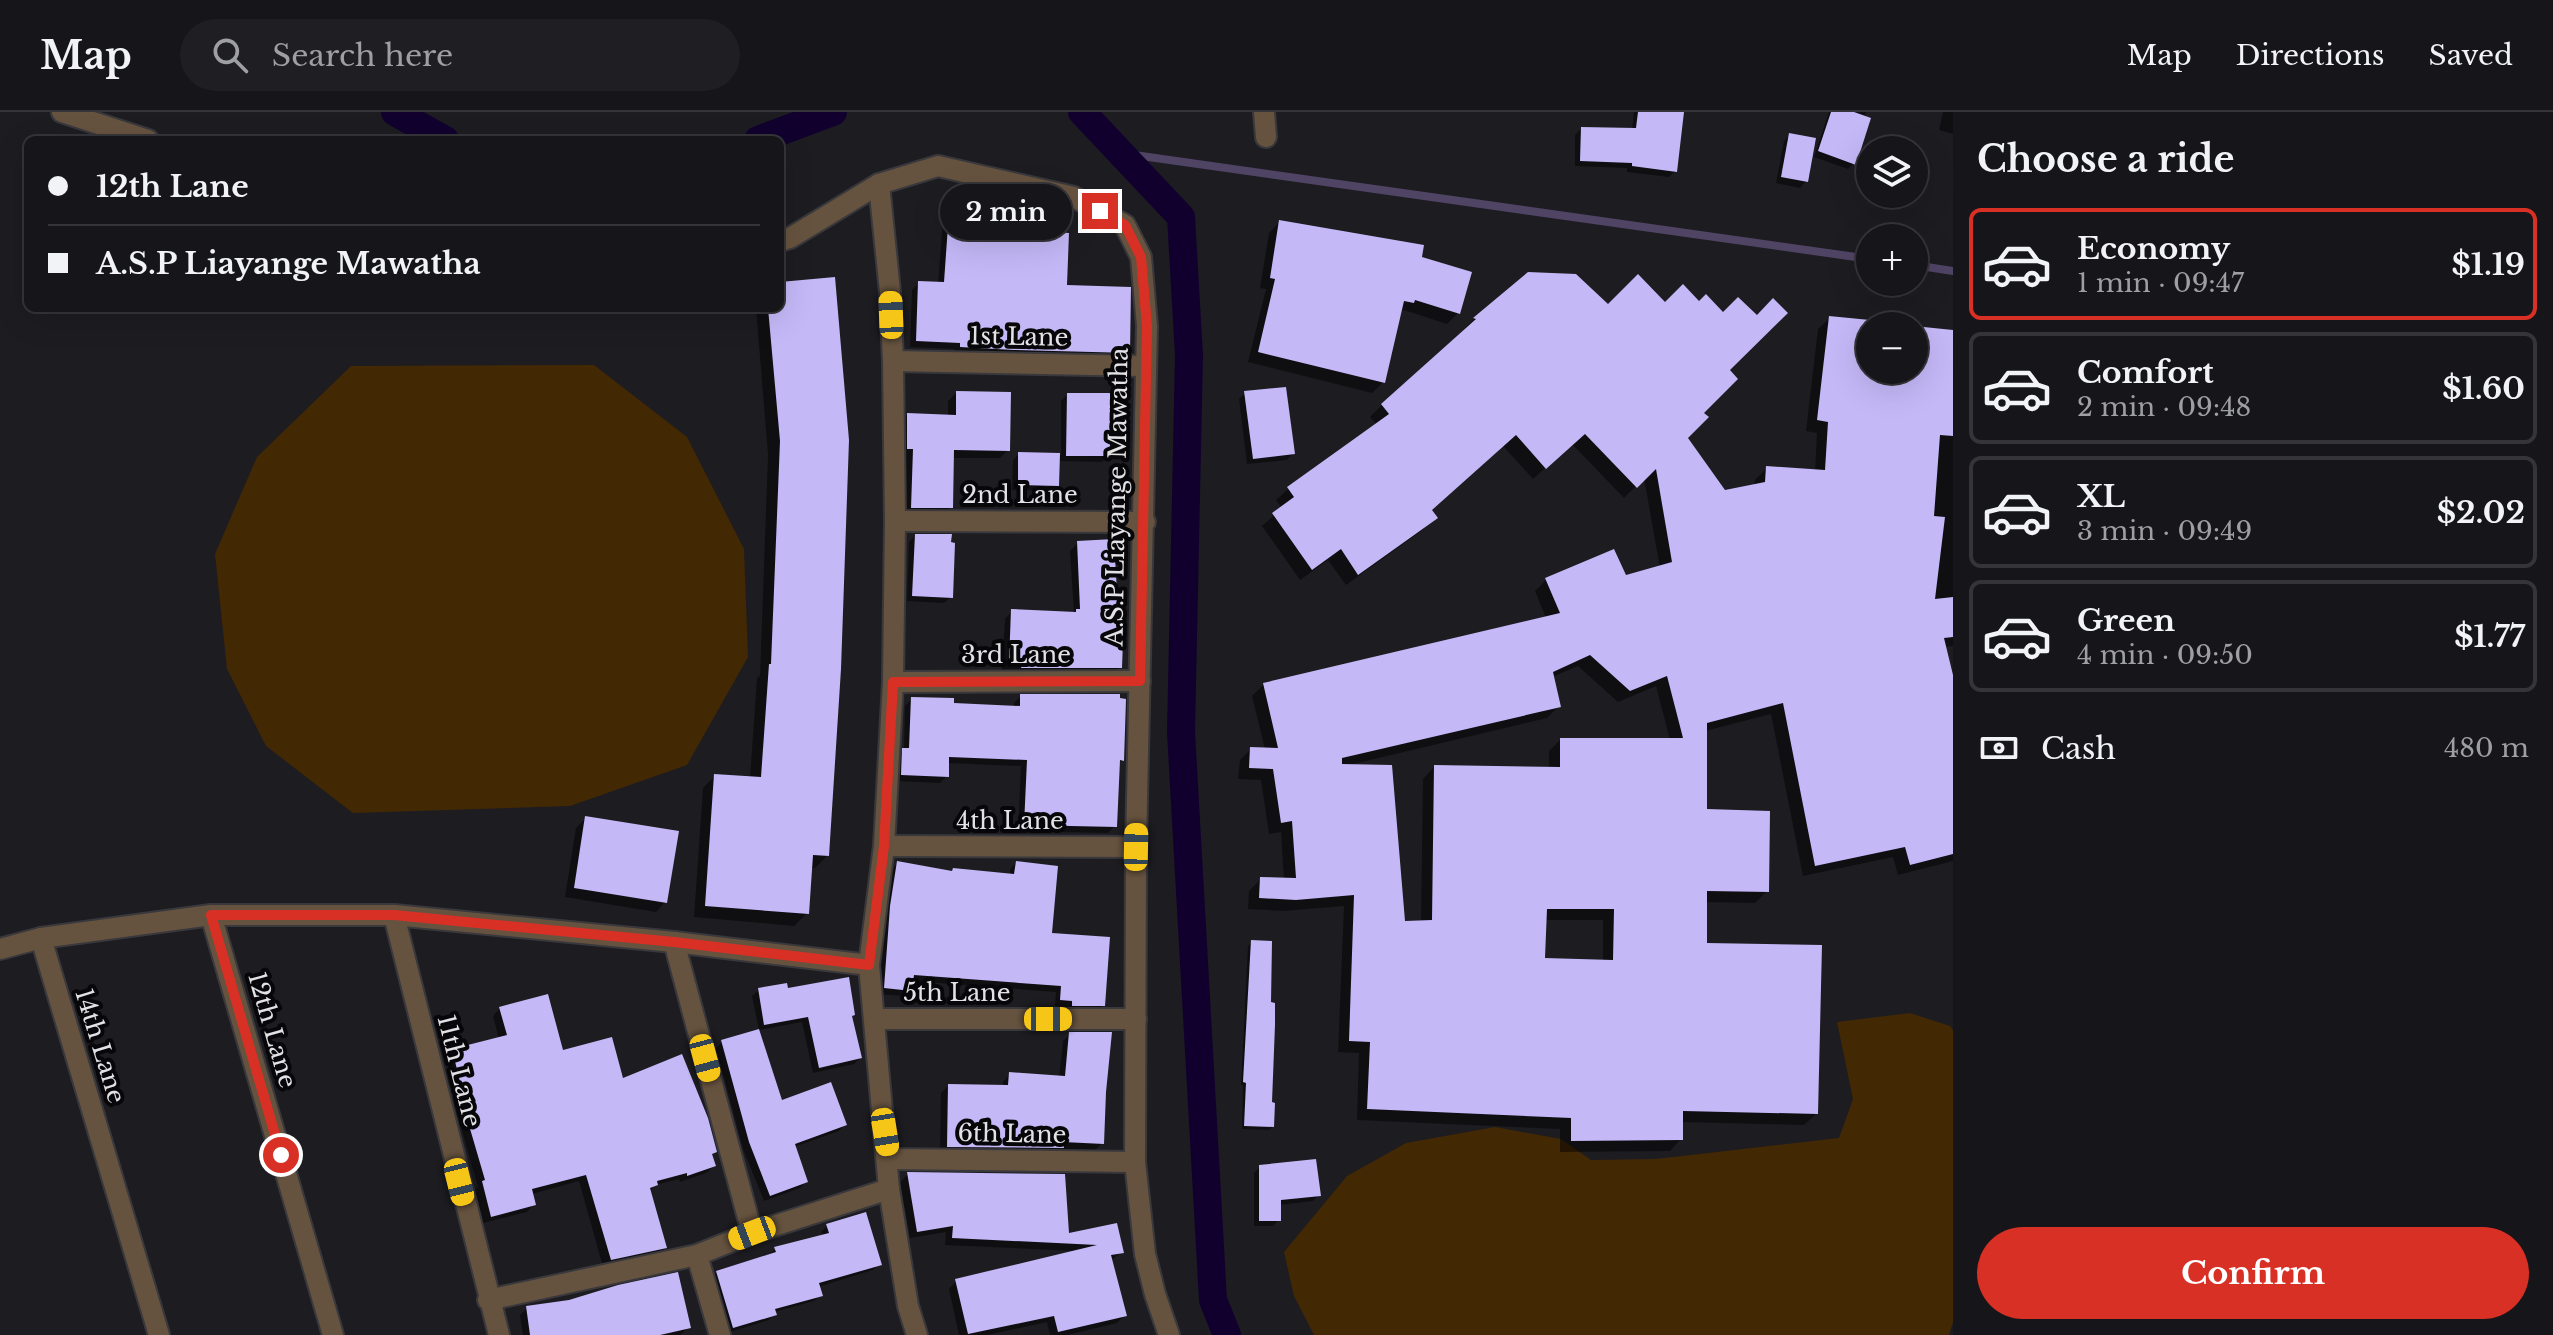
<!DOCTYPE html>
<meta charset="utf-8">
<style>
body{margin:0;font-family:"Libre Baskerville",serif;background:#1f1e22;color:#f1f3f6;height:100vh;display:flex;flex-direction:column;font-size:30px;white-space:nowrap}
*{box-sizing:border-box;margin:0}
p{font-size:26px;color:#9e9fa2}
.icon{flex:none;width:44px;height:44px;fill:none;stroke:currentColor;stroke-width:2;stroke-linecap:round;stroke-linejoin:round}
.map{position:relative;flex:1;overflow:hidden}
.side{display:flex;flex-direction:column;background:#161519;width:600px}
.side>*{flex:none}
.guide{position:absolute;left:24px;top:24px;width:760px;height:176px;border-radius:12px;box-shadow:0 8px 32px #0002,0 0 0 2px #353438;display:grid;align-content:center;height:176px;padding:0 24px;background:#161519}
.buttons{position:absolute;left:1856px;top:24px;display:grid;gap:16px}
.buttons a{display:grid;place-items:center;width:72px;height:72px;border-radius:50%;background:#161519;box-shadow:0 8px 32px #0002,0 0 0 2px #353438;font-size:40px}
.end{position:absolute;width:36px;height:36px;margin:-18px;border:10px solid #d93025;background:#fff;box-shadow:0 0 0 4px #fff}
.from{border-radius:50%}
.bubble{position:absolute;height:56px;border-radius:28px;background:#161519;box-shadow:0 8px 32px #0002,0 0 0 2px #353438;font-size:26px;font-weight:700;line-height:56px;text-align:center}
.car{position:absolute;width:24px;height:48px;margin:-24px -12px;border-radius:10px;box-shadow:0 0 6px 2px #0007;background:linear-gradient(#f5c518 24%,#345 0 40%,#f5c518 0 76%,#345 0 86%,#f5c518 0)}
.guide b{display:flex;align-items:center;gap:28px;height:76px;font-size:30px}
.guide b+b{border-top:2px solid #353438}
.guide i{width:20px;height:20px;background:#f1f3f6}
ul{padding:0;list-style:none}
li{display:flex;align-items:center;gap:24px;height:112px;margin:0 16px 12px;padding:0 8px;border:4px solid #353438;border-radius:12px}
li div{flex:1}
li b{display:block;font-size:30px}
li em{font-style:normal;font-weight:700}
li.current{border-color:#d93025}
li>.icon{width:72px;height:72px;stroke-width:1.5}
h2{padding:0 24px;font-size:36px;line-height:96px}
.pay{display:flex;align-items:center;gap:20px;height:88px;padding:0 24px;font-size:30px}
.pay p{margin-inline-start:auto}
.button{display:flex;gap:16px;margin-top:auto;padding:16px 24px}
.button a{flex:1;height:92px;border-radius:48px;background:#d93025;color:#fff;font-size:32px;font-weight:700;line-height:92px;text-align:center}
header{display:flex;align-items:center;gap:48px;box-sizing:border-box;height:112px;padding:0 40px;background:#161519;border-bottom:2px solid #353438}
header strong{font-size:38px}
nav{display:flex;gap:44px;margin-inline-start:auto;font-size:28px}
.search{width:560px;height:72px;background:#1f1e22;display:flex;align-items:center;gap:20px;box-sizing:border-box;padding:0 28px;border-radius:44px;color:#9e9fa2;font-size:30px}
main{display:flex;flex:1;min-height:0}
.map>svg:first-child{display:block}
.green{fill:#432804}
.shadow{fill:#0007;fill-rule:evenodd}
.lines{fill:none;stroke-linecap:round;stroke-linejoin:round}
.stream{stroke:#504465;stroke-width:8}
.canal{stroke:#11002e;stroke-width:28}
.building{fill:#c4b8f7;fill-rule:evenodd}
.street-casing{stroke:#39383c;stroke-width:24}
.street{stroke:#66533f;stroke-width:20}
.route{stroke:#d93025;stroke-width:10}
.labels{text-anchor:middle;stroke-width:8;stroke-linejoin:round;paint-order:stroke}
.street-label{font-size:24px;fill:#e2e1e5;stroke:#070709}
</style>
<header>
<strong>Map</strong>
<div class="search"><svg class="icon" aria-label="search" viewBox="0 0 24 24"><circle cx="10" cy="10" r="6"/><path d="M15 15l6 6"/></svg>Search here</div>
<nav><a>Map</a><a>Directions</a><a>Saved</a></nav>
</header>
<main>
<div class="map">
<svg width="1953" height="1223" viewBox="0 0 1953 1223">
<rect width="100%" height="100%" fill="#1d1c21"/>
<g class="green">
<polygon points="594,253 687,325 744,437 748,545 687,653 570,694 353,701 266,634 227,557 215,442 257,345 351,254"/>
<polygon points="1910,901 1950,914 1953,918 1953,1210 1949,1223 1314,1223 1294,1184 1284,1140 1347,1064 1406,1031 1495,1015 1561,1027 1591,1048 1656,1047 1839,1026 1853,987 1837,910"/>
</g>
<g class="shadow">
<polygon points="1634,0 1668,0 1675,59 1669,65 1627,60 1627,56 1575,54 1575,23 1581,17 1632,18"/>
<polygon points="1829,0 1866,0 1854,51 1848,57 1814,45"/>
<polygon points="1943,0 1953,0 1953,22 1939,18"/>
<polygon points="1790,23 1806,69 1800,76 1776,71 1784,29"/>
<polygon points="950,102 1016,120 1128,240 1121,247 954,241 954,237 910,235 912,178 919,171 938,172 943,108"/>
<polygon points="1280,110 1420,146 1458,201 1447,212 1404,198 1399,200 1383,270 1372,281 1248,250 1266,177 1260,176 1269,121"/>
<path d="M1529,162L1608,194L1727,258L1686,326L1724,380L1754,374L1755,368L1767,356L1815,360L1817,321L1806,319L1818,217L1830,206L1899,214H1870V258H1914V216L1953,220V534L1944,535L1953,571V749L1898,763L1893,745L1803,764L1771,602L1705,619V699L1767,779L1755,791L1705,790V833L1816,1002L1804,1013L1681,1010V1027L1670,1039L1560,1040V1017L1357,1008L1359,941L1338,940L1344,794L1283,799L1248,797L1249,779L1261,767L1284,768L1281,720L1269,722L1261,668L1238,667L1240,648L1251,637H1265L1252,584L1264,572L1546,506L1535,479L1546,468L1624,466L1660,456L1644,366L1624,386L1572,332L1533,367L1503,334L1430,399L1435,405L1424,417L1346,473L1328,448L1300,468L1262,414L1282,396L1276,388L1288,377L1377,313L1370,305L1382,293L1466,218H1463L1474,207ZM1578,554L1618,590L1656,574L1670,628H1560L1549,639V657L1434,655L1423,667L1421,810L1403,811L1349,653L1547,606L1559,594L1552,565ZM1544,808H1603V849L1543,848Z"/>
<polygon points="780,172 827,744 815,756 810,756 807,801 794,814 694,805 703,676 715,664 750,666 757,566 760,564 768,343 756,196 780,196"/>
<polygon points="956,281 1008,338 1000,346 952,346 951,395 943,403 904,403 906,345 900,344 899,311 907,303 948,304 948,289"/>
<polygon points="1245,281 1293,341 1287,348 1247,352 1239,287"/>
<polygon points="1067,283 1108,344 1102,350 1058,349 1057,373 1051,379 1012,378 1013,348 1019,342 1061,343 1061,289"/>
<polygon points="915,424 951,485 944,491 907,489 909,430"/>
<polygon points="1078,431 1120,555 1112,563 1015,563 1015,559 1002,558 1005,507 1012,499 1074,502 1070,439"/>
<polygon points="1021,584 1122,648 1118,652 1115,714 1108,721 1018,719 1021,654 947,651 947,664 940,671 895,669 896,645 904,638 905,594 912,587 952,593 1014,596 1014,591"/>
<polygon points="586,706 665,790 656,800 565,785 576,716"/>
<polygon points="1016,751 1050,823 1103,893 1097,899 1067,899 1067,895 1055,894 1056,880 911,869 910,878 904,884 879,882 884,802 891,758 897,752 951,761 1010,763 1010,757"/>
<polygon points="1252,830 1272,1015 1269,1018 1242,1017 1243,973 1241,973 1248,834"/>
<polygon points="759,878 786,878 851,905 860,946 854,952 813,961 802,910 759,918 752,884"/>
<polygon points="500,896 561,941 621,968 715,1040 710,1044 714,1054 706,1061 680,1070 679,1067 655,1073 649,1080 665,1136 658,1143 603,1155 579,1069 532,1082 534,1092 527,1100 483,1111 475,1078 478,1075 453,988 456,985 446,947 453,939 499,927 493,904"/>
<polygon points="1070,922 1102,1031 1095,1038 1060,1037 1055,1043 940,1041 941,981 948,974 1002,975 1003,970 1010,962 1059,966 1063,929"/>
<polygon points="722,930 780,991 845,1012 839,1019 794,1035 806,1070 800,1076 764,1089 743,1037 716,936"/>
<polygon points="1260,1055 1319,1083 1313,1089 1279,1093 1279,1108 1273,1114 1254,1114 1254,1061"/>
<polygon points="908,1062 1067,1124 1122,1140 1111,1148 1125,1203 1117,1211 1067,1223 1050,1223 1047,1210 987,1223 959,1223 949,1177 956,1169 1075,1139 945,1133 946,1120 910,1126 900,1070"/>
<polygon points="827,1114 879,1152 873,1158 818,1175 821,1183 814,1189 774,1200 769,1208 727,1221 711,1166 717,1160 769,1143 775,1137 823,1124 821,1120"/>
<polygon points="527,1196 689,1215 680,1223 523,1223 520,1203"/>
</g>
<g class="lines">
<g class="stream">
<polyline points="1120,41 1870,147"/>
<polyline points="1914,153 1953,159"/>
</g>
<g class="canal">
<polyline points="395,0 445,28"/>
<polyline points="1082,0 1181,105 1189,243 1181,620 1213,1188 1227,1223"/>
<polyline points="758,28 833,0"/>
</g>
</g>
<g class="building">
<polygon points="1638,0 1684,0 1677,60 1632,54 1632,51 1580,49 1581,15 1636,16"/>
<polygon points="1831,0 1854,0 1871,6 1856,53 1818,39"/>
<polygon points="1789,21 1816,26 1808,70 1781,65"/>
<polygon points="949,100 985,101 984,109 1019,111 1018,118 1069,121 1067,173 1131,175 1130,241 1014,238 960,235 960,231 916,229 918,169 944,170"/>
<polygon points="1279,108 1424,133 1422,145 1472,160 1460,202 1415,188 1414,191 1404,189 1385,271 1258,240 1275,167 1270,166"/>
<path d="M1528,160L1576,162L1608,192L1638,162L1665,190L1683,172L1699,189L1706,182L1723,200L1738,185L1757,203L1773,186L1788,201L1730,258L1738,267L1704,301L1709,305L1688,326L1725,378L1765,370L1766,354L1825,358L1828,310L1817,308L1829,204L1870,208V258H1914V214L1953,218V324L1940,323L1934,404L1945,405L1935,487L1953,485V525L1944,526L1953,563V742L1910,753L1905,735L1815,754L1783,591L1707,611V697L1770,699L1769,780L1707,779V831L1822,833L1818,1002L1683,999V1028L1571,1029V1006L1367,997L1370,930L1349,929L1354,783L1296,788L1259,786L1260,765L1296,766L1292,709L1281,711L1273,657L1249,656L1250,635L1278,636L1263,571L1560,501L1545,466L1614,437L1626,463L1672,450L1656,357L1637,376L1585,322L1546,357L1516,323L1432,398L1438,406L1358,463L1341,437L1312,458L1272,401L1294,385L1287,375L1389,302L1381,292L1476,207L1473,206ZM1590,543L1630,579L1667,564L1683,626H1560V655L1434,653L1432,808L1405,809L1392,653L1342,652V646L1561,595L1553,560ZM1547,797H1614L1613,848L1545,846Z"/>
<polygon points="835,165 849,328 841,557 829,744 813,743 809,802 705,794 714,662 761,665 769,552 771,552 780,329 768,196 780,196 780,170"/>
<polygon points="1286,275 1295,342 1253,347 1244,279"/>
<polygon points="956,279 1011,280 1010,339 954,338 953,396 911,396 913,337 907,337 907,301 956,303"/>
<polygon points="1067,281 1110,281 1110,344 1066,344"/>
<polygon points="1018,340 1060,341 1059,374 1018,373"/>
<polygon points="915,422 952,422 951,430 955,431 953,486 912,484"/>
<polygon points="1114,427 1118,499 1124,500 1122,556 1021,556 1022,552 1009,551 1011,497 1076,500 1076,497 1080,497 1077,429"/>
<polygon points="1020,582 1120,582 1120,586 1126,587 1124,649 1120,648 1117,715 1024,713 1027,648 949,645 949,665 901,663 902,636 909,636 911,585 954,586 954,591 1020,594"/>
<polygon points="585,704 679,719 667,791 574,776"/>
<polygon points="897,749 952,759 953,756 1014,762 1016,749 1058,754 1052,821 1110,825 1105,894 1072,894 1072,889 1060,888 1061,874 914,863 912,879 884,876 890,794"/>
<polygon points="1251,828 1272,829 1271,890 1275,891 1275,913 1272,990 1275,991 1274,1015 1244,1014 1246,971 1243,970"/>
<polygon points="849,865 855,903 852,904 862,946 819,956 808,905 764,913 758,876 787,871 788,876"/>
<polygon points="548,882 563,938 612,925 623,966 682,942 708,1006 717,1040 712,1042 716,1054 687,1064 687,1061 657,1069 658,1073 650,1076 667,1136 611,1148 586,1063 532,1077 536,1093 491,1105 482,1069 485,1068 459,979 462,978 452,937 507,923 499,895"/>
<polygon points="759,917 782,988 831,970 847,1013 795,1032 808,1070 770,1084 749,1030 721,928"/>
<polygon points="1069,920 1112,920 1106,980 1104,1032 1063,1030 1064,1036 947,1035 948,972 1008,973 1009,960 1065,964"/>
<polygon points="1316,1047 1321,1084 1281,1088 1281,1109 1259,1109 1259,1053"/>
<polygon points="907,1060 1065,1062 1069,1121 1117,1111 1124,1141 1111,1143 1127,1204 1058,1220 1054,1204 968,1222 955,1167 1097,1133 952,1126 953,1114 917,1120"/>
<polygon points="866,1100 882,1153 819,1171 823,1184 775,1197 777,1203 733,1216 716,1159 776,1140 774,1135 829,1121 826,1112"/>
<polygon points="678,1160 691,1216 660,1223 530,1223 526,1194 569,1188 618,1173"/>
</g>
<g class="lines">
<g class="street-casing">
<g id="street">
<polyline points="62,0 148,28"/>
<polyline points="1264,0 1266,25"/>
<polyline points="879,72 890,180 893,249 895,409 893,570 884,734 869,853 889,1077 908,1194 917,1223"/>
<polyline points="780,129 790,126 879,72 938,54 1074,85 1125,113 1141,145 1147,214 1136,735 1135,1050 1145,1142 1155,1182 1169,1223"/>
<polyline points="893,249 1144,254"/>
<polyline points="895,409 1145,410"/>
<polyline points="893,570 1140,569"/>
<polyline points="884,734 1136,735"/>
<polyline points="211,803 333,1223"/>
<polyline points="394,803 499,1223"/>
<polyline points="674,830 752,1121"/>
<polyline points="0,837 41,826"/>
<polyline points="874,907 1136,907"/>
<polyline points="889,1047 1135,1050"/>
<polyline points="697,1143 720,1223"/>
<polyline points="488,1188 697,1143 752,1121 889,1077"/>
<polyline points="159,1223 41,826 211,803 394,803 674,830 869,853"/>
</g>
</g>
<use href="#street" class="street"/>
</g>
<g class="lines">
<polyline class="route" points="281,1043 211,803 394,803 674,830 869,853 884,734 893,570 1140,569 1147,214 1141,145 1125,113 1100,99"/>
</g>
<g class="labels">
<g class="street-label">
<text transform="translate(1019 225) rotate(1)" y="8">1st Lane</text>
<text x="1020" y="391">2nd Lane</text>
<text transform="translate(1117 385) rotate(-89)" y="8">A.S.P Liayange Mawatha</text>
<text x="1016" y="551">3rd Lane</text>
<text x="1010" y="717">4th Lane</text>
<text x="957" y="889">5th Lane</text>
<text transform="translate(272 918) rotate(74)" y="8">12th Lane</text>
<text transform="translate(100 934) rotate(73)" y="8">14th Lane</text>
<text transform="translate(459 959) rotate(76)" y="8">11th Lane</text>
<text transform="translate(1012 1022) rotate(1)" y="8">6th Lane</text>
</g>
</g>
</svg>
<div class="buttons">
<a><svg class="icon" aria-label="layers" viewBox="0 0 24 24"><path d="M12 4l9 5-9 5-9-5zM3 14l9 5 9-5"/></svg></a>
<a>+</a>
<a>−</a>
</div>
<i class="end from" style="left:281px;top:1043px"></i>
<i class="end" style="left:1100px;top:99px"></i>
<div class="bubble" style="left:940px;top:72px;width:132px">2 min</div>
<i class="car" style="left:891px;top:203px;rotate:358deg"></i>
<i class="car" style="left:1136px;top:735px;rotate:1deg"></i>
<i class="car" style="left:1048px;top:907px;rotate:90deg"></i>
<i class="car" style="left:705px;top:946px;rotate:165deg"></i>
<i class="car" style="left:885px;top:1020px;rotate:171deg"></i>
<i class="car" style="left:459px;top:1070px;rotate:166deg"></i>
<i class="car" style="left:752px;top:1121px;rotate:249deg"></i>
<div class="guide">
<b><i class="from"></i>12th Lane</b>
<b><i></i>A.S.P Liayange Mawatha</b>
</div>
</div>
<section class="side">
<h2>Choose a ride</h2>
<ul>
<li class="current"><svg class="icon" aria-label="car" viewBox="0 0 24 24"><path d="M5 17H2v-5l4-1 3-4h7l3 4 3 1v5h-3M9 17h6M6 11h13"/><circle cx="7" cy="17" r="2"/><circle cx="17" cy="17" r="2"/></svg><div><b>Economy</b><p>1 min · 09:47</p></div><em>$1.19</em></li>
<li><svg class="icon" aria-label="car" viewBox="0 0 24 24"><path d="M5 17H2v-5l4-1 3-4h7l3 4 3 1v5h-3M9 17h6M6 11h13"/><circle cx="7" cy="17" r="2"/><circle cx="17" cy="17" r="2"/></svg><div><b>Comfort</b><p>2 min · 09:48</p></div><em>$1.60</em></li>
<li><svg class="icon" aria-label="car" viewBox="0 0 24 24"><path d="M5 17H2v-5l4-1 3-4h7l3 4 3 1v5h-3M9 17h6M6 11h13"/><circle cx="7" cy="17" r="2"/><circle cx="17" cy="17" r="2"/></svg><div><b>XL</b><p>3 min · 09:49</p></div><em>$2.02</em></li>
<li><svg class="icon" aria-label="car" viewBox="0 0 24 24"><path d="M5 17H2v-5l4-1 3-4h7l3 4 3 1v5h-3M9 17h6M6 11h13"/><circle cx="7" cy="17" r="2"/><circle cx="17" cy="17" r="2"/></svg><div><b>Green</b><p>4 min · 09:50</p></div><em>$1.77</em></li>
</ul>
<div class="pay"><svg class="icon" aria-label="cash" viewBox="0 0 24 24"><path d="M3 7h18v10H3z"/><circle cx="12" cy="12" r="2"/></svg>Cash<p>480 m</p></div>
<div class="button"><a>Confirm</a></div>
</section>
</main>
